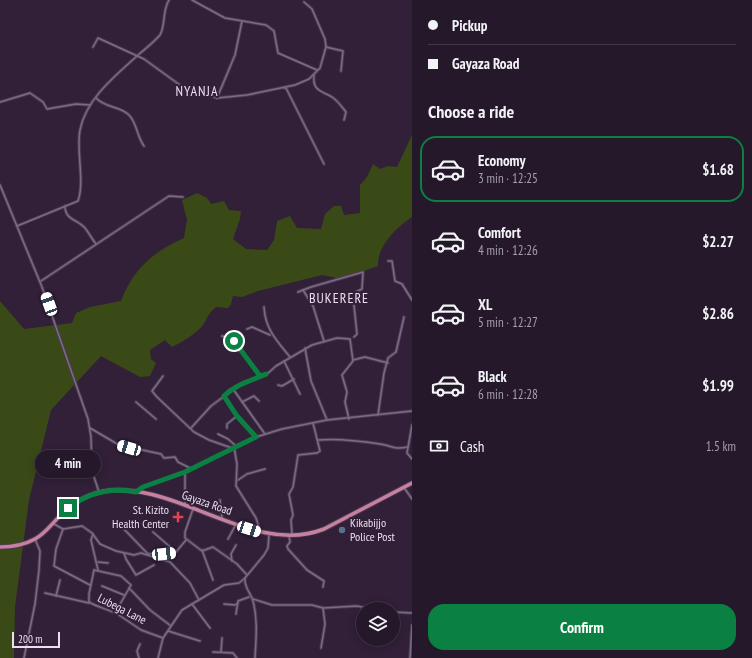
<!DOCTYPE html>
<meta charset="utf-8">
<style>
body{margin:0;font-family:"PT Sans Narrow",sans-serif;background:#2d2132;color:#f1f3f6;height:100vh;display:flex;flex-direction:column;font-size:15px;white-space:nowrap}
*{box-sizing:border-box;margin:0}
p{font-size:13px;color:#a3a0a8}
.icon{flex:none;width:22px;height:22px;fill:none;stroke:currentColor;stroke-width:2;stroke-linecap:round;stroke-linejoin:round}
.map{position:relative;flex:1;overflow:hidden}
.side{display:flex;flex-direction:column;background:#25182a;width:340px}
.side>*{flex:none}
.top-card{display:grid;align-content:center;height:88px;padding:0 16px;background:#25182a}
.tools{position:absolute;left:356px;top:602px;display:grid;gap:8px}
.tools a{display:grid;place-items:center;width:44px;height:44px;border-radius:50%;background:#25182a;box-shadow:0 2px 10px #0003,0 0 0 1px #423747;font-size:20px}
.scale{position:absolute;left:12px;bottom:10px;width:48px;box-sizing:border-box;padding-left:4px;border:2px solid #eadfef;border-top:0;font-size:11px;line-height:14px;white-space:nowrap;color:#eadfef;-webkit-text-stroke:3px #312038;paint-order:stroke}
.end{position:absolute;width:18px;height:18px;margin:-9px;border:5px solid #0b8043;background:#fff;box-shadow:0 0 0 2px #fff}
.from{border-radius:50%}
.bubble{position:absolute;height:28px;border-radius:14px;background:#25182a;box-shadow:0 2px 10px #0003,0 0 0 1px #423747;font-size:13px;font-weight:600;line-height:28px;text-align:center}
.car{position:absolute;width:12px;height:24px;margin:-12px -6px;border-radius:5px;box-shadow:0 0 3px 1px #0007;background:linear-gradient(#fff 24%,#345 0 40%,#fff 0 76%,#345 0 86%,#fff 0)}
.top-card b{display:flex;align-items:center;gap:14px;height:38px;font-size:15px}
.top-card b+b{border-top:1px solid #423747}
.top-card i{width:10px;height:10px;background:#f1f3f6}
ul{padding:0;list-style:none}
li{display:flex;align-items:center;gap:12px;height:66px;margin:0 8px 6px;padding:0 8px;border:2px solid transparent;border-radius:16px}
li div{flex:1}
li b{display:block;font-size:15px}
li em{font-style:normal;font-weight:600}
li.current{border-color:#0b8043}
li>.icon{width:36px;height:36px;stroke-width:1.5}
h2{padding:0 16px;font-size:18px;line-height:48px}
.pay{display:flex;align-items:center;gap:10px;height:44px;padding:0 16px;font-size:15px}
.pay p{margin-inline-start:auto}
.action{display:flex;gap:8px;margin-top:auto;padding:8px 16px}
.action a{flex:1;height:46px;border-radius:16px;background:#0b8043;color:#fff;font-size:16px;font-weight:600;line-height:46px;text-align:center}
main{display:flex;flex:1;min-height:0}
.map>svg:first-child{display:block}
.green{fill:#394a17}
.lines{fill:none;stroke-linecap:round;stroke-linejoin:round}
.minor-casing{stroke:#4b3c51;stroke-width:3.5}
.primary-casing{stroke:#4b3c51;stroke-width:5.5}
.minor{stroke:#7d6a86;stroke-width:1.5}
.primary{stroke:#c7809f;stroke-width:3.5}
.route{stroke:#0b8043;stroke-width:5}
.health-dot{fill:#e0444e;stroke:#312038;stroke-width:1.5}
.service-dot{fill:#5c6f8a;stroke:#312038;stroke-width:1.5}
.labels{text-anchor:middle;stroke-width:4;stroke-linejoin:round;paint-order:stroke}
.street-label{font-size:12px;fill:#eadfef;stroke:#312038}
.poi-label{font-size:12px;fill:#eadfef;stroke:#312038;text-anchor:end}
.quarter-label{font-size:14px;letter-spacing:1px;fill:#eadfef;stroke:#312038}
</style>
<main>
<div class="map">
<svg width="412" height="658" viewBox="0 0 412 658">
<rect width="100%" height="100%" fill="#312038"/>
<path class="green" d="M412,135V217C397,227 377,246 378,266L342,279L322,275L258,291L242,297L233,296L231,304L228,308L216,307C207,315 209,316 203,325C196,334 182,342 172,347L165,340L150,350L151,359L156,363L150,376L140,377L101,356L51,410L29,500L15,607L14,658H0V301L24,329L72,323L76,313L90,307L121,301C133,269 154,251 184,238L187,220L182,200L197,193L207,198L211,204L224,201L229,210L241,211L240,219L233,239L246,249L267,250L274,240L277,221L290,216L297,228L321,229L325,214L334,206H341L344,215L360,213V185L367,177L373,164L380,169L388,166L397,167Z"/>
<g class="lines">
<g class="minor-casing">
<g id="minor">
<polyline points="192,0 225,18 266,25 274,31 278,53 317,70"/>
<polyline points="93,47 98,38 144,59 184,88 217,98 247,95 295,85 309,79 320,68 326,47 325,39 312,9 304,2"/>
<polyline points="326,47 343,51 341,71"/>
<path d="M314,75C312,91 322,91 332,97C338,101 342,107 346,112L344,120"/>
<polyline points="284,88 286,88 324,164"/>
<path d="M96,98C105,108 120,106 129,115C137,123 137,137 144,146"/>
<polyline points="217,98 235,55 242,21"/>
<polyline points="0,102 30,93 43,102 47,109 76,104 90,105"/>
<polyline points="0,185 42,287 88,419 91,437 92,471 99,492"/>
<path d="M65,206C65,220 77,219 85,228C89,233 92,239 96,244"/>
<path d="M17,226L78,201C85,181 76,152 80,130C86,99 115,76 137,56C145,49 153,43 160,35C166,24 162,11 169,0"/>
<polyline points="388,261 392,261 395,281 402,284 412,300"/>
<polyline points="41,281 169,196 183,197"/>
<polyline points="303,290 313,306 324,341"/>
<polyline points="298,292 311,287 363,272 362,289 354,293 353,296 357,334 354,337"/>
<path d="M264,307C265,329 277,341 290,357"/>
<polyline points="247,329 252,327 270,335"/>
<polyline points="222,336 231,338 261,376"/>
<polyline points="305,348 311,381 327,420"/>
<polyline points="353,360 365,357 388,363"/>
<polyline points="284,361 300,394"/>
<polyline points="163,376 152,391 157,397 194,432 209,440 232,448"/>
<polyline points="278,385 282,386 294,379"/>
<polyline points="233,389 265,434"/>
<polyline points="224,397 235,414 256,437"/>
<polyline points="136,402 156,419"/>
<polyline points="242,402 254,396 259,401"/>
<polyline points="378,415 384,373 388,358 396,352 404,317"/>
<polyline points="412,425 407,453 412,459"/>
<polyline points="90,428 119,445 161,454 164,458 175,457 178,462 192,469"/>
<polyline points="191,428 211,406 242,383 266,375 276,366 312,345 337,338 350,339 353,361 342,375 347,392 345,402 349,419"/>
<polyline points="227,428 227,424 237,416"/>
<polyline points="218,434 228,439 236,446"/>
<path d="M318,440C338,438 361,441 380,444C394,446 392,450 408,447"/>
<polyline points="234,447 237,464 236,486 256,518 260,531"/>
<polyline points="238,480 247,474 265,469"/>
<polyline points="405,489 412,499"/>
<polyline points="138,490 143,487 185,472 256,437 282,429 327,420 412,411"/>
<polyline points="220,500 222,518"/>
<polyline points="185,504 185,472"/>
<polyline points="193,509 185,532 185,538 202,551 213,547 237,564 247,575"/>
<polyline points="54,524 63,529 82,526 92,533 100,544 116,551 134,555 141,553 170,562 190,583 199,600"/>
<polyline points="121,526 148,554"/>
<polyline points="63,529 56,549 54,566 90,585"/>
<polyline points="153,532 176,552"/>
<polyline points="93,534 91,540 98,570"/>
<polyline points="292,534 291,520 293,515 289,494 293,487 298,455 317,453 320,451 313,423"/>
<polyline points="289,536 290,542 287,546 288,549 307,570 324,581 323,587"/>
<polyline points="228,539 235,526"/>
<polyline points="202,550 213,580"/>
<polyline points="124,553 126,559 136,575 154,565"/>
<polyline points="148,554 176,552 186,540"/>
<polyline points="232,561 231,554 236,545"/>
<polyline points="98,562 108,563"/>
<path d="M245,578C244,588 251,593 253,601C258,620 256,639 255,658"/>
<polyline points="102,586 124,595"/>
<polyline points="129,588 150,610 171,626"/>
<polyline points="45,593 89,603"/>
<polyline points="56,596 60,580"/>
<polyline points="253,599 272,605 312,605 323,608 357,606 372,609"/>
<polyline points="192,604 210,628"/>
<polyline points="224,604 235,605 238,603"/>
<polyline points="393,612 412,613"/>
<path d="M115,613L131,585L121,576L94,570L89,594V602C97,607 107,609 115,613H116L141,630L163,638"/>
<polyline points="236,614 238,601 249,597"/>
<polyline points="168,631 200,641"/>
<polyline points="321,648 325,624 323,608"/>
<polyline points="213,652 233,653 237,658"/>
<polyline points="221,652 222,638"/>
<polyline points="24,658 35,604 39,570 40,551 35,539"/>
<polyline points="139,658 137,651 140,644"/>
<polyline points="158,658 163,638 182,610 224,585 239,583 245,578 264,555 268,548 269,535"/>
<polyline points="410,658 412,625"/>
</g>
</g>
<g class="primary-casing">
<path id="primary" d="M0,547C12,547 24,545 35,539C46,533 53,522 62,514C78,498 99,489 122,490C189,492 258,555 324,529L412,483"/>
</g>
<use href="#minor" class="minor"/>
<use href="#primary" class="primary"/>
</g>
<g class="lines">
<path class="route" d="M68,508C89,492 111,487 136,492L143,487L185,472L256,437L237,416L224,396C236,384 251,381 266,374L260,376L234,341"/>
</g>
<path class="health-dot" d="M176 511h4v4h4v4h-4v4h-4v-4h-4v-4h4z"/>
<circle class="service-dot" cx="342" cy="530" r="4"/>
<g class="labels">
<g class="street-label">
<text transform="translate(207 503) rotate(19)" y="4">Gayaza Road</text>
<text transform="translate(122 609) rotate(27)" y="4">Lubega Lane</text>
</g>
<g class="poi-label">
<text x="169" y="514">St. Kizito<tspan x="169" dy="14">Health Center</tspan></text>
<text x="350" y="527" text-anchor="start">Kikabijjo<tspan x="350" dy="14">Police Post</tspan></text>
</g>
<g class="quarter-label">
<text x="197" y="96">NYANJA</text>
<text x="339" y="303">BUKERERE</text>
</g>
</g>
</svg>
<div class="tools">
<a><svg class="icon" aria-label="layers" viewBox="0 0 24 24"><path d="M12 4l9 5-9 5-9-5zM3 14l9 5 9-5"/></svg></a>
</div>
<div class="scale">200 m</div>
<i class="end from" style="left:234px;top:341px"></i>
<i class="end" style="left:68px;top:508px"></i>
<div class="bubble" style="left:35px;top:450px;width:66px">4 min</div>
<i class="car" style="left:49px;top:304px;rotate:340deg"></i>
<i class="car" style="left:129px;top:448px;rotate:286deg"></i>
<i class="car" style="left:249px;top:529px;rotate:108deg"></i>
<i class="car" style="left:164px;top:554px;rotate:84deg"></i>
</div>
<section class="side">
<div class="top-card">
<b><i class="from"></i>Pickup</b>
<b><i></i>Gayaza Road</b>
</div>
<h2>Choose a ride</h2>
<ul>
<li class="current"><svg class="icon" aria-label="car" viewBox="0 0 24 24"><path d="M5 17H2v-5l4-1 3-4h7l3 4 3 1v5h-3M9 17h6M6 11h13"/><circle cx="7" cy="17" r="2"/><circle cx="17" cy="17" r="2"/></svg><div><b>Economy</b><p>3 min · 12:25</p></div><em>$1.68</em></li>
<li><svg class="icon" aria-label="car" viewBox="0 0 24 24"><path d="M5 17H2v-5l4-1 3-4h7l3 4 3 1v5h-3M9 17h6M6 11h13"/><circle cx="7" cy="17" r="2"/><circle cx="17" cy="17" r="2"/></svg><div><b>Comfort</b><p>4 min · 12:26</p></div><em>$2.27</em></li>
<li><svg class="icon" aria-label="car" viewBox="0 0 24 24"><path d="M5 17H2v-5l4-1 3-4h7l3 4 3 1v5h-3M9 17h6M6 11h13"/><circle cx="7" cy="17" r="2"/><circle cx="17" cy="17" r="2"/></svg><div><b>XL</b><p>5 min · 12:27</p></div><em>$2.86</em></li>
<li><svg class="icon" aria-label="car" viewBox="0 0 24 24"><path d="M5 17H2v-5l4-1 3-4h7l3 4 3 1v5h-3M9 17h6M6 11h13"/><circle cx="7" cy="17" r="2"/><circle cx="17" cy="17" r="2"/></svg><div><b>Black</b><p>6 min · 12:28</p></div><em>$1.99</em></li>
</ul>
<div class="pay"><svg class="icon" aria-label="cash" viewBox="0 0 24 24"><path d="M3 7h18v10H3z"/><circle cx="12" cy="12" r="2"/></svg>Cash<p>1.5 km</p></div>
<div class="action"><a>Confirm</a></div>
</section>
</main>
